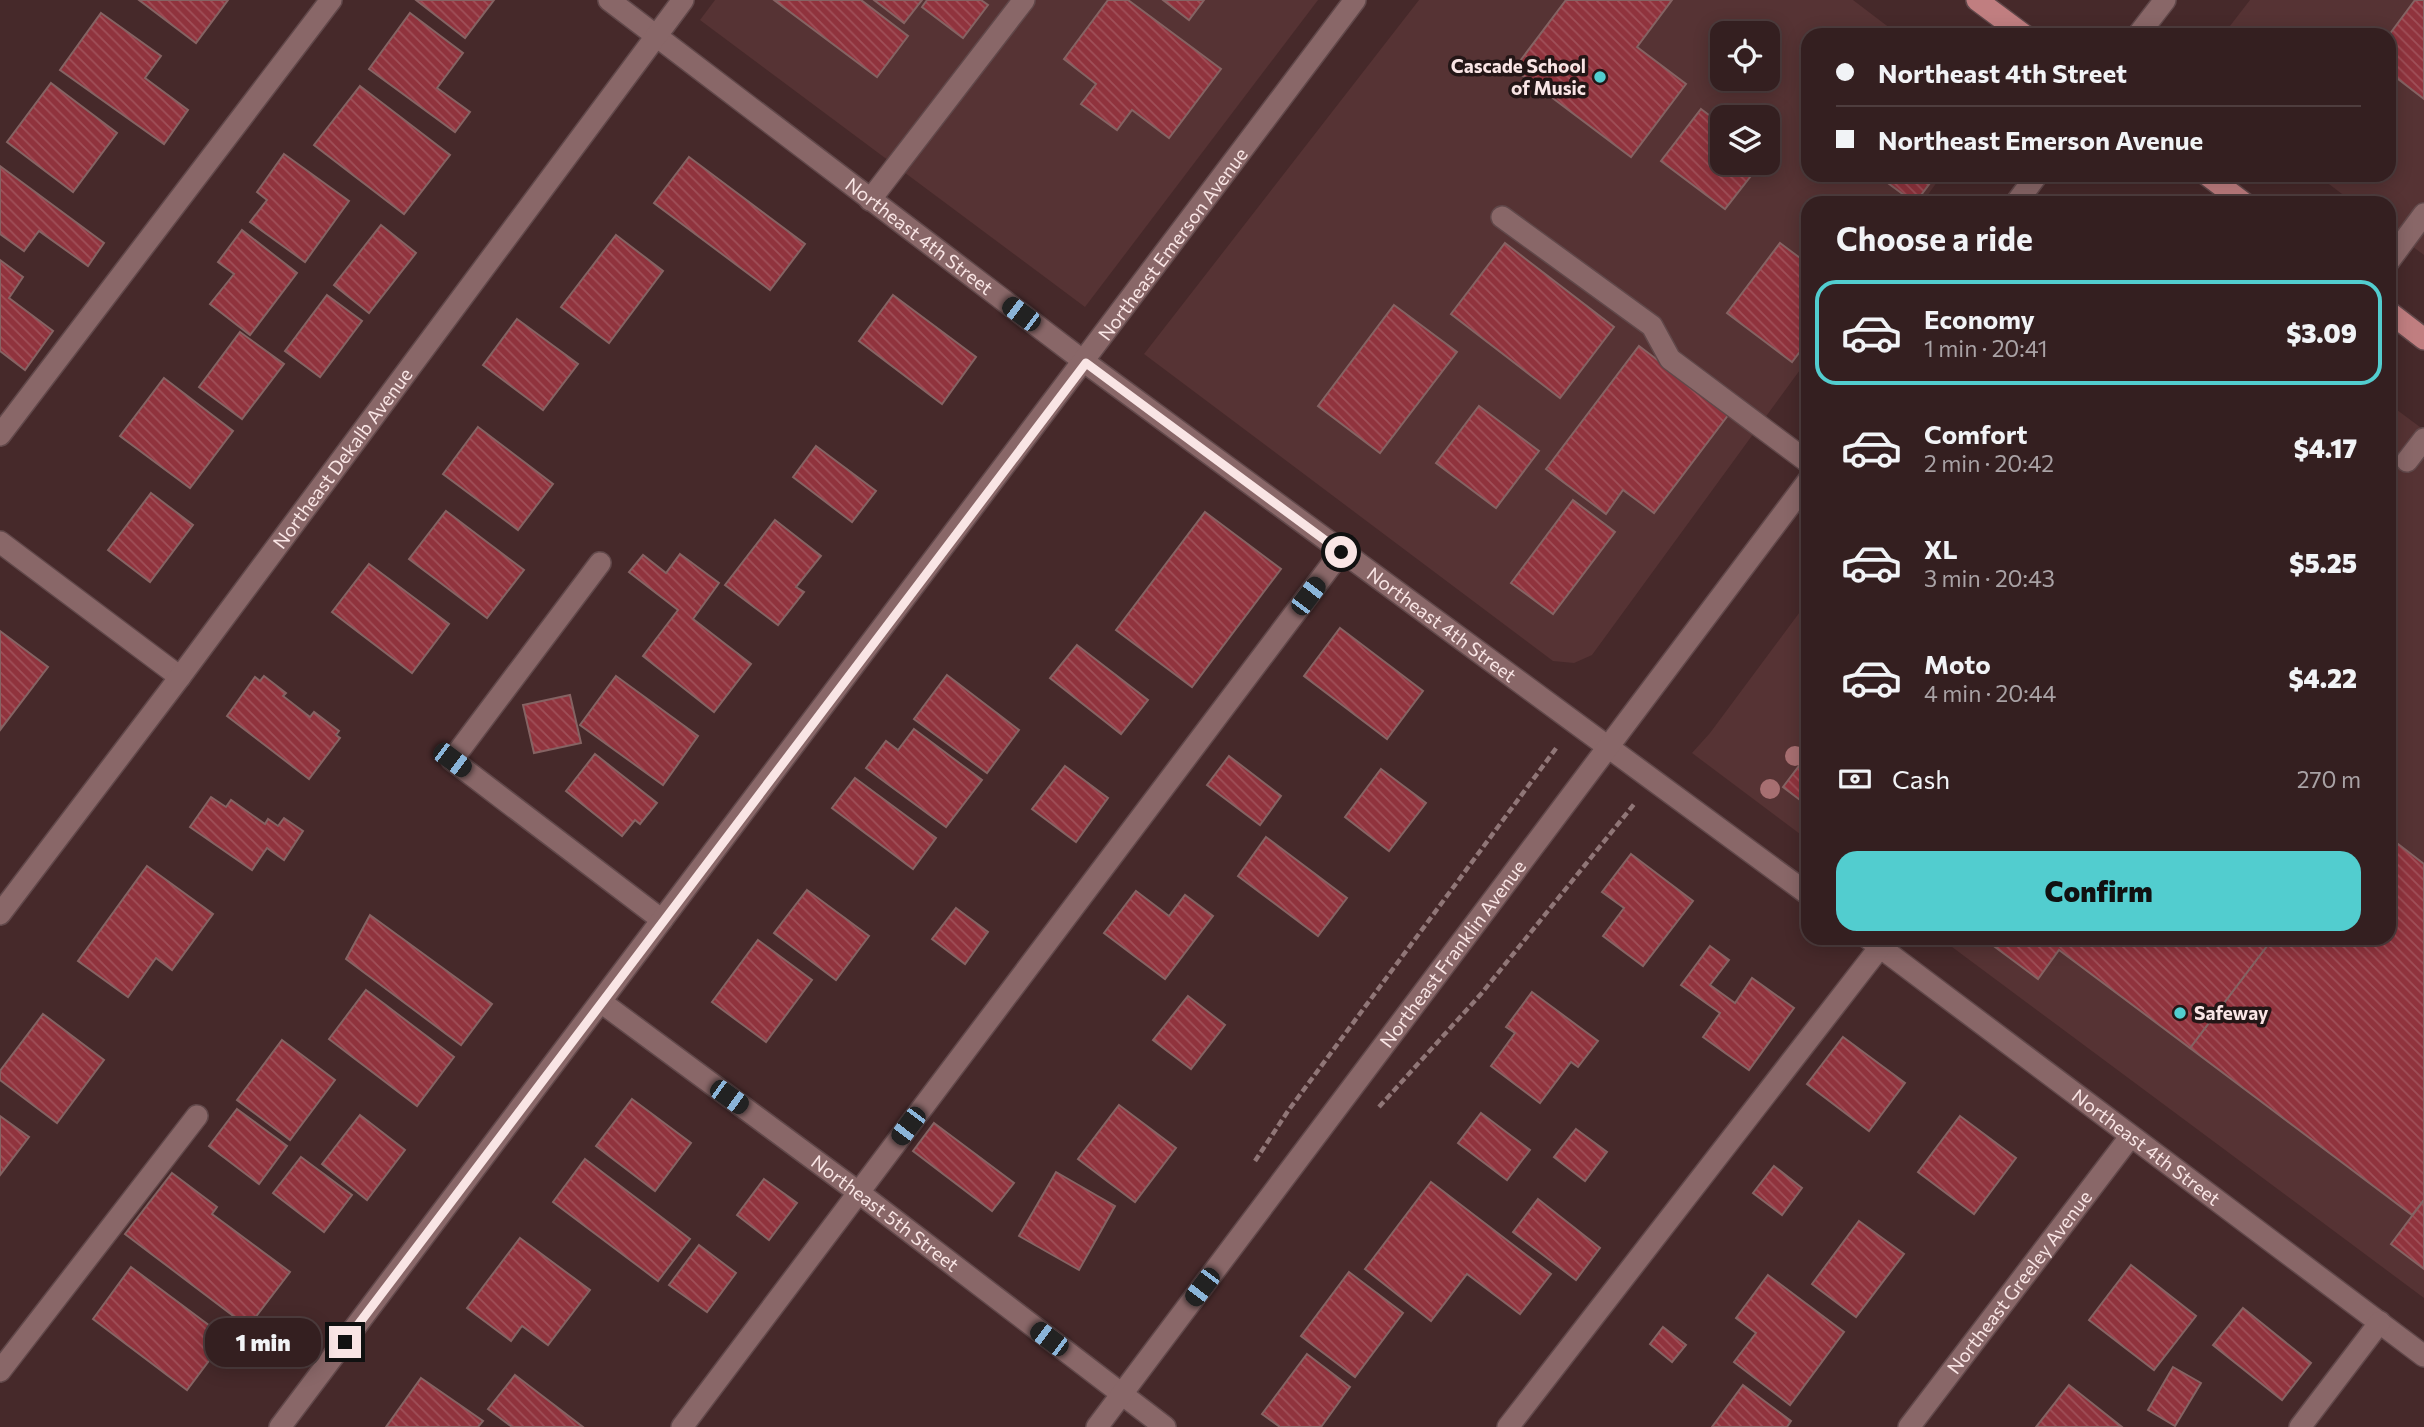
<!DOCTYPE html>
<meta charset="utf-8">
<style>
body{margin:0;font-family:Commissioner,sans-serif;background:#3c2729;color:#f1f3f6;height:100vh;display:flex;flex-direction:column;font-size:26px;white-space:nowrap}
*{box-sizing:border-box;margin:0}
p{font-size:23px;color:#a9a2a5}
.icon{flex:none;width:38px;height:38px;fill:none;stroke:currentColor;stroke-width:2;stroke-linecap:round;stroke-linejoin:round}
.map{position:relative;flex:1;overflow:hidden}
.side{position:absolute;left:1801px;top:196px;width:595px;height:749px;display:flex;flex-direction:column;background:#341f20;border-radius:21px;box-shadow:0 4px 18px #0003,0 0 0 2px #4e3d3e}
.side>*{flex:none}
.guide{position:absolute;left:1801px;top:28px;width:595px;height:154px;border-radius:21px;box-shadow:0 4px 18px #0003,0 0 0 2px #4e3d3e;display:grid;align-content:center;height:154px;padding:0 35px;background:#341f20}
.buttons{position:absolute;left:1710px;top:21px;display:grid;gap:14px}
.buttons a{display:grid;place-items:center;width:70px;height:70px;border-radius:14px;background:#341f20;box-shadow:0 4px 18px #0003,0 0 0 2px #4e3d3e;font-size:35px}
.end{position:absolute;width:32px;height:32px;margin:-16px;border:9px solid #f9e5e5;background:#111;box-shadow:0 0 0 4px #111}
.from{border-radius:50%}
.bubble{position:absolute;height:49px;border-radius:21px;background:#341f20;box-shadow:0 4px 18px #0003,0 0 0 2px #4e3d3e;font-size:23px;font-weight:800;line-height:49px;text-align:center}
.car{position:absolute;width:21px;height:42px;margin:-21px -10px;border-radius:9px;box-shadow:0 0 5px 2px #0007;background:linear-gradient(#222 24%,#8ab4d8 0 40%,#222 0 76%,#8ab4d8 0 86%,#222 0)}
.guide b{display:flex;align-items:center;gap:24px;height:66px;font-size:26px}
.guide b+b{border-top:2px solid #4e3d3e}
.guide i{width:18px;height:18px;background:#f1f3f6}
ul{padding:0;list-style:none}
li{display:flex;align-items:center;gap:21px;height:105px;margin:0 14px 10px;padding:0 21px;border:4px solid transparent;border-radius:21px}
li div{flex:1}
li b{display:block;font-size:26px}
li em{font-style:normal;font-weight:800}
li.selected{border-color:#52cdcf}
li>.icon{width:63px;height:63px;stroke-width:1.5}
h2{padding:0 35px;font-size:32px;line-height:84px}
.pay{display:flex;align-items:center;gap:18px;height:77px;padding:0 35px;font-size:26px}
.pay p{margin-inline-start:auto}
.action{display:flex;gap:14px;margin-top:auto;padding:14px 35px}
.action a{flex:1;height:80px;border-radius:21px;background:#52cdcf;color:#111;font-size:28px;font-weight:800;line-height:80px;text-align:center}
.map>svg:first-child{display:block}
.built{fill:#563334;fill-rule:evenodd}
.building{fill:url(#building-back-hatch);stroke:#856363;stroke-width:2}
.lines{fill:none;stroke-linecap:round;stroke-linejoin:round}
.minor-casing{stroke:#61484a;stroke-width:24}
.major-casing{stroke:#61484a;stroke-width:24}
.path{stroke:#907677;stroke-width:4.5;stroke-dasharray:7 3.5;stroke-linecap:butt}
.minor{stroke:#896768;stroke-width:21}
.major{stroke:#c07e80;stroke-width:21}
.tree{fill:#a76f71}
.route{stroke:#f9e5e5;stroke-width:9}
.poi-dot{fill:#52cdcf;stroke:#231616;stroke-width:2.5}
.labels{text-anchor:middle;stroke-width:7;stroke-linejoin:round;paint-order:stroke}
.poi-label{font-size:19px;font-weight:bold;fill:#f9e5e5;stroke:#231616;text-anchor:end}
.street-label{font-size:19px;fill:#f9e5e5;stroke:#231616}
</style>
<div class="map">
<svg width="2424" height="1427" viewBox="0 0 2424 1427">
<defs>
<pattern id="building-back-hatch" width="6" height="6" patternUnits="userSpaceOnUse" patternTransform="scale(1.75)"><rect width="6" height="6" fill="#90333d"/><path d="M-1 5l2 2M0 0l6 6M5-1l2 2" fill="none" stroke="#a05059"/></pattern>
</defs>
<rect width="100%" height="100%" fill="#46292a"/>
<g class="built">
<polygon points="715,0 1318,0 1085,307 700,20"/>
<path d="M1419,0H1853L1899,35H1808V175H1942L1922,203H1808V359L1592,655L1574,663L1553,661L1144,354ZM1722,33H1768V79H1722ZM1722,117H1768V163H1722Z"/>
<polygon points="2250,0 2424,0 2424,255 2389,229 2389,203 2354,203 2317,175 2389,175 2389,35 2223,35"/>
<polygon points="2389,404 2424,430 2424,1298 1940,938 2389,938"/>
<polygon points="1808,601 1808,840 1692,753 1710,733"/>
</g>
<g class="building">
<polygon points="139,0 228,0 196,43"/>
<polygon points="416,0 494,0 465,38"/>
<polygon points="774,0 861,0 908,36 877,77"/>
<polygon points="874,0 922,0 904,23"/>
<polygon points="927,0 981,0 988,5 963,38 922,7"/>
<polygon points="1108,0 1128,0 1221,69 1169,138 1132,110 1117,130 1081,104 1096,84 1064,59"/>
<polygon points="1163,0 1204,0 1189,20"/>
<polygon points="1566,0 1672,0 1637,47 1686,84 1631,157 1514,69"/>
<polygon points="2415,0 2424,0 2424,99 2389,72 2389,35"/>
<polygon points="101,13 161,56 145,78 188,110 164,144 60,70"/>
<polygon points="410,13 463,53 437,88 470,112 455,132 369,69"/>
<polygon points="51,83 117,133 73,192 7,142"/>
<polygon points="360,86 450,155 404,214 314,145"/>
<polygon points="1701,109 1722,125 1722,163 1761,163 1725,209 1661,161"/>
<polygon points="284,154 349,201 305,262 250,222 267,200 257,192"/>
<polygon points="689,157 805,244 770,290 654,203"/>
<polygon points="0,166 104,243 88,266 39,231 24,251 0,234"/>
<polygon points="1877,175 1936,175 1915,203"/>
<polygon points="381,225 416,253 369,313 334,285"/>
<polygon points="242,230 297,273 250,335 210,304 234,274 218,262"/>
<polygon points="616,235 663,271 609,343 561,307"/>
<polygon points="1505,243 1614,327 1560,398 1451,314"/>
<polygon points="1780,243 1808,264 1808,341 1792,362 1727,313"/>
<polygon points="0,260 23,277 9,298 53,331 25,370 0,351"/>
<polygon points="327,295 362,321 320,377 285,351"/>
<polygon points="893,295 976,357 942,404 859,341"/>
<polygon points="1394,305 1457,352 1380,453 1318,406"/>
<polygon points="517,319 578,364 543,410 483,365"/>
<polygon points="240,332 284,364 242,419 199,387"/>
<polygon points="1639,346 1729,414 1654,513 1623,490 1606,514 1546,469"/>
<polygon points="164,378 233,431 190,488 120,436"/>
<polygon points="1479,406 1539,451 1496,508 1436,463"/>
<polygon points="478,427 553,484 518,530 443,474"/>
<polygon points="816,446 876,491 852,522 793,477"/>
<polygon points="151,493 193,525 150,582 108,550"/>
<polygon points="1573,500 1615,532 1553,614 1511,583"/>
<polygon points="446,511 524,570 487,618 409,559"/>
<polygon points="1205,512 1281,569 1192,687 1116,630"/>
<polygon points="775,520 821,556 796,587 804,592 778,625 725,585"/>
<polygon points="680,554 719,583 693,619 751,664 714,712 643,656 678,610 629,572 643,555 666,573"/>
<polygon points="369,564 449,624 412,673 332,612"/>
<polygon points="1340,628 1423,691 1387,739 1304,676"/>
<polygon points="0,631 48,667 0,730"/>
<polygon points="1077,645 1148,700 1121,734 1050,678"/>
<polygon points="947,675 1019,730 987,773 914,719"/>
<polygon points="264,676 286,693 283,696 310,717 314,712 339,731 336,735 340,738 309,779 227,716 255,677 260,681"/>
<polygon points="616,676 698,736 663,785 580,725"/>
<polygon points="570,695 581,743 534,753 523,705"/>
<polygon points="914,729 982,780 946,827 866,768 886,741 898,750"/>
<polygon points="595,754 657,803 640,824 635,820 622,836 566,791"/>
<polygon points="1808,754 1808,806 1783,787"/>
<polygon points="1229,756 1281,796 1260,825 1207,785"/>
<polygon points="1065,766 1108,798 1076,842 1032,809"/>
<polygon points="1381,769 1426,803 1389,851 1345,817"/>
<polygon points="855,778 936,838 913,869 832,808"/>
<polygon points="211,797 226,807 231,800 265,824 268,819 278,826 284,818 303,831 284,860 267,848 252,870 190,827"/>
<polygon points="1266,837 1347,898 1318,936 1238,876"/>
<polygon points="2389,837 2424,864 2424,1200 2412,1215 2190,1048 2273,938 2389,938"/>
<polygon points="1631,854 1693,901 1643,966 1603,936 1624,908 1602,892"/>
<polygon points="147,866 213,914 172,970 156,958 128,997 78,961"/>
<polygon points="807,890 869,936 836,980 774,933"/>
<polygon points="1136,891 1169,916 1185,895 1213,916 1165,979 1104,933"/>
<polygon points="956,908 988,932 965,964 932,939"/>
<polygon points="370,915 492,1004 461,1045 346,959"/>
<polygon points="1983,938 2273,938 2190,1048 2059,950 2038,979"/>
<polygon points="758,940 812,980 766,1042 712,1002"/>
<polygon points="1710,946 1729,960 1710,985 1735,1003 1752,978 1794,1008 1749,1070 1703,1037 1720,1013 1681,985"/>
<polygon points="366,990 454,1057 417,1106 329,1039"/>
<polygon points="1532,992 1598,1041 1578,1067 1571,1062 1540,1103 1491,1066 1515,1033 1506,1027"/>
<polygon points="1188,996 1225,1025 1191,1069 1153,1040"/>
<polygon points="43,1014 104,1060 57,1123 0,1080 0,1071"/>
<polygon points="1843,1037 1905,1083 1869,1131 1807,1084"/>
<polygon points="282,1040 335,1080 290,1140 237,1100"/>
<polygon points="632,1099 691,1143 655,1191 596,1146"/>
<polygon points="1119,1105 1176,1148 1135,1202 1078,1159"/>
<polygon points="237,1109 287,1146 259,1184 209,1146"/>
<polygon points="1481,1113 1530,1150 1507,1180 1458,1143"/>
<polygon points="360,1115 405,1150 367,1200 322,1164"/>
<polygon points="0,1116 29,1137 0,1175"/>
<polygon points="1960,1116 2016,1158 1974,1214 1918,1172"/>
<polygon points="934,1123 1014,1183 992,1211 913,1151"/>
<polygon points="1576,1129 1607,1152 1585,1181 1554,1157"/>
<polygon points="301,1157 352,1195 324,1232 273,1193"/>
<polygon points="585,1159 690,1239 658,1281 553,1202"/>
<polygon points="1774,1166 1802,1188 1782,1215 1753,1193"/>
<polygon points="1056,1172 1115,1206 1079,1270 1019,1236"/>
<polygon points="172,1173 217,1207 212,1214 290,1272 248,1327 125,1234"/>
<polygon points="764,1179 797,1203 769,1240 737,1215"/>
<polygon points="1431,1182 1551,1274 1520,1314 1467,1274 1431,1321 1365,1269"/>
<polygon points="1538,1199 1600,1248 1576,1280 1513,1232"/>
<polygon points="2424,1200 2424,1269 2391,1244"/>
<polygon points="1859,1221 1904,1254 1856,1317 1812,1284"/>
<polygon points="520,1238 590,1290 548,1345 522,1326 511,1341 467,1308"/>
<polygon points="699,1245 736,1273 707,1312 669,1285"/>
<polygon points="2131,1265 2196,1316 2154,1370 2089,1320"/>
<polygon points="131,1267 226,1338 187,1390 93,1319"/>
<polygon points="1349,1272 1403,1313 1355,1377 1301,1336"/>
<polygon points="1768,1275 1844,1332 1790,1405 1734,1362 1756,1333 1736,1318"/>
<polygon points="2243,1308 2311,1363 2282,1400 2213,1345"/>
<polygon points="1663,1327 1686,1345 1672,1362 1650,1344"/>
<polygon points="1307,1354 1350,1387 1321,1427 1280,1427 1262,1414"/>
<polygon points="2173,1367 2201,1383 2175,1426 2148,1410"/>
<polygon points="515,1375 583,1427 512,1427 488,1409"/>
<polygon points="421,1378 483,1421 478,1427 386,1427"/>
<polygon points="1743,1385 1791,1421 1787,1427 1712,1427"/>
<polygon points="2069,1385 2122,1427 2036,1427"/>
</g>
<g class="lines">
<g class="minor-casing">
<g id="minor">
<path id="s1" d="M609,0L1086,363L1808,894"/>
<polyline points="2138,35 2165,0"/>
<polyline points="870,200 1024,0"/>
<polyline points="2016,203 2037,175"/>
<polyline points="1502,217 1652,326 1670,359 1808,462"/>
<polyline points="2389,261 2424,214"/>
<polyline points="0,435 331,0"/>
<polyline points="2407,461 2424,439"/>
<polyline points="0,542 180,677"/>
<polyline points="600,563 452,760 662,920"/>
<path id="s2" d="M0,914L180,677L683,0"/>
<path id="s3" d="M1868,938L2424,1356"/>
<path id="s4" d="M601,1002L858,1192L1165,1427"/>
<polyline points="0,1371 197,1116"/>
<path id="s5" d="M280,1427C638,951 1000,478 1355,0"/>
<polyline points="682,1427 1341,552"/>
<path id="s6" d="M1097,1427L1808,481"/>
<polyline points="1508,1427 1880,947"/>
<path id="s7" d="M1909,1427L2130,1137"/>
<polyline points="2300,1427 2380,1322"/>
</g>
</g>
<g class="major-casing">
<g id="major">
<polyline points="1977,0 2024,35"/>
<polyline points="2207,175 2244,203"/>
<polyline points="2389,312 2424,339"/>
</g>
</g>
<g class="path">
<polyline points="1379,1107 1481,994 1635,803"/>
<polyline points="1255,1161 1288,1111 1557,747"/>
</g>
<use href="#minor" class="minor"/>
<use href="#major" class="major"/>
</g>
<g class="tree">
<circle cx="1795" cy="756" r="10"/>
<circle cx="1770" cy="789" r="10"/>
</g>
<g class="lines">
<polyline class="route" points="345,1342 1086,363 1341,552"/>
</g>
<g class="poi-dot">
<circle cx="1600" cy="77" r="7"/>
<circle cx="2180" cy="1013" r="7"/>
</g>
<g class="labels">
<g class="poi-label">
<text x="1586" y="73">Cascade School<tspan x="1586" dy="22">of Music</tspan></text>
<text x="2194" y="1020" text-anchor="start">Safeway</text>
</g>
<g class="street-label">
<text dy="7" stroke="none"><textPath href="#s1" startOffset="390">Northeast 4th Street</textPath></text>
<text dy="7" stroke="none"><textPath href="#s5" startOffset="1482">Northeast Emerson Avenue</textPath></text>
<text dy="7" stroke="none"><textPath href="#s2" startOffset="570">Northeast Dekalb Avenue</textPath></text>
<text dy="7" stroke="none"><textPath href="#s1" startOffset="1041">Northeast 4th Street</textPath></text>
<text dy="7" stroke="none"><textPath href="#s6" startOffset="592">Northeast Franklin Avenue</textPath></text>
<text dy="7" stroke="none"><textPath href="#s3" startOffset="348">Northeast 4th Street</textPath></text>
<text dy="7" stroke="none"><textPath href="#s4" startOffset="354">Northeast 5th Street</textPath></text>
<text dy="7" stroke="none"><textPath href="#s7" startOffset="182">Northeast Greeley Avenue</textPath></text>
</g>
</g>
</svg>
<div class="buttons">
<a><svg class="icon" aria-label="locate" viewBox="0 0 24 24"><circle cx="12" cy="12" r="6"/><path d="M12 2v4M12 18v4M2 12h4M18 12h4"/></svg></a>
<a><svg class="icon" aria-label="layers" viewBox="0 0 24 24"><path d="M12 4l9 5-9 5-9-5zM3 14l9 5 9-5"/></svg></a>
</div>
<i class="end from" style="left:1341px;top:552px"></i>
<i class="end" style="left:345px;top:1342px"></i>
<div class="bubble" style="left:205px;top:1318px;width:116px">1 min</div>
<i class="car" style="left:1021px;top:314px;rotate:307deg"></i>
<i class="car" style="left:1308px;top:596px;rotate:37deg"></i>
<i class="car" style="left:452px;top:760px;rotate:127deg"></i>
<i class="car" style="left:729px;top:1097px;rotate:126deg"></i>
<i class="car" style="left:908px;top:1126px;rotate:217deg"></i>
<i class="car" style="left:1202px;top:1287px;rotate:217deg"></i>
<i class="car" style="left:1049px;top:1339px;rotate:307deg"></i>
<div class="guide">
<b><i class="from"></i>Northeast 4th Street</b>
<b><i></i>Northeast Emerson Avenue</b>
</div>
<section class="side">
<h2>Choose a ride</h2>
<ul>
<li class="selected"><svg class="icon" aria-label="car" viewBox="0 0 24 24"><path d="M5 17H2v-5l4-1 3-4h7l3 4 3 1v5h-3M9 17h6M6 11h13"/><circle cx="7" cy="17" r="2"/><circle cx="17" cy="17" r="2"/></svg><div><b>Economy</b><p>1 min · 20:41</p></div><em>$3.09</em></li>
<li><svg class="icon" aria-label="car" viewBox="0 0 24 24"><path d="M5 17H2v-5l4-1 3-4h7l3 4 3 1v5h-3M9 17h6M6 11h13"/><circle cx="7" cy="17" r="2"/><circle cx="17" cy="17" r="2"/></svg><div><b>Comfort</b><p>2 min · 20:42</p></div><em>$4.17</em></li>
<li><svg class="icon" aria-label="car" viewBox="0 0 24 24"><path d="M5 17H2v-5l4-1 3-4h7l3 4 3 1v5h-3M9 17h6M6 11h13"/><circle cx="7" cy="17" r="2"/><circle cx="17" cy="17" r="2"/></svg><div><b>XL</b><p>3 min · 20:43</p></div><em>$5.25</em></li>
<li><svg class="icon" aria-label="car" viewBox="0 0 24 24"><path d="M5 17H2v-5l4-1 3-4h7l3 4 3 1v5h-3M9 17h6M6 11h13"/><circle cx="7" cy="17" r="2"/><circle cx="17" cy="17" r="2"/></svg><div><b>Moto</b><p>4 min · 20:44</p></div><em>$4.22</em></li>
</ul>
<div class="pay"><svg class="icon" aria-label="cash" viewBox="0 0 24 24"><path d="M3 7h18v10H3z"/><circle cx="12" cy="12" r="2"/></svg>Cash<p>270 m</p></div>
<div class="action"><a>Confirm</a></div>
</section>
</div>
